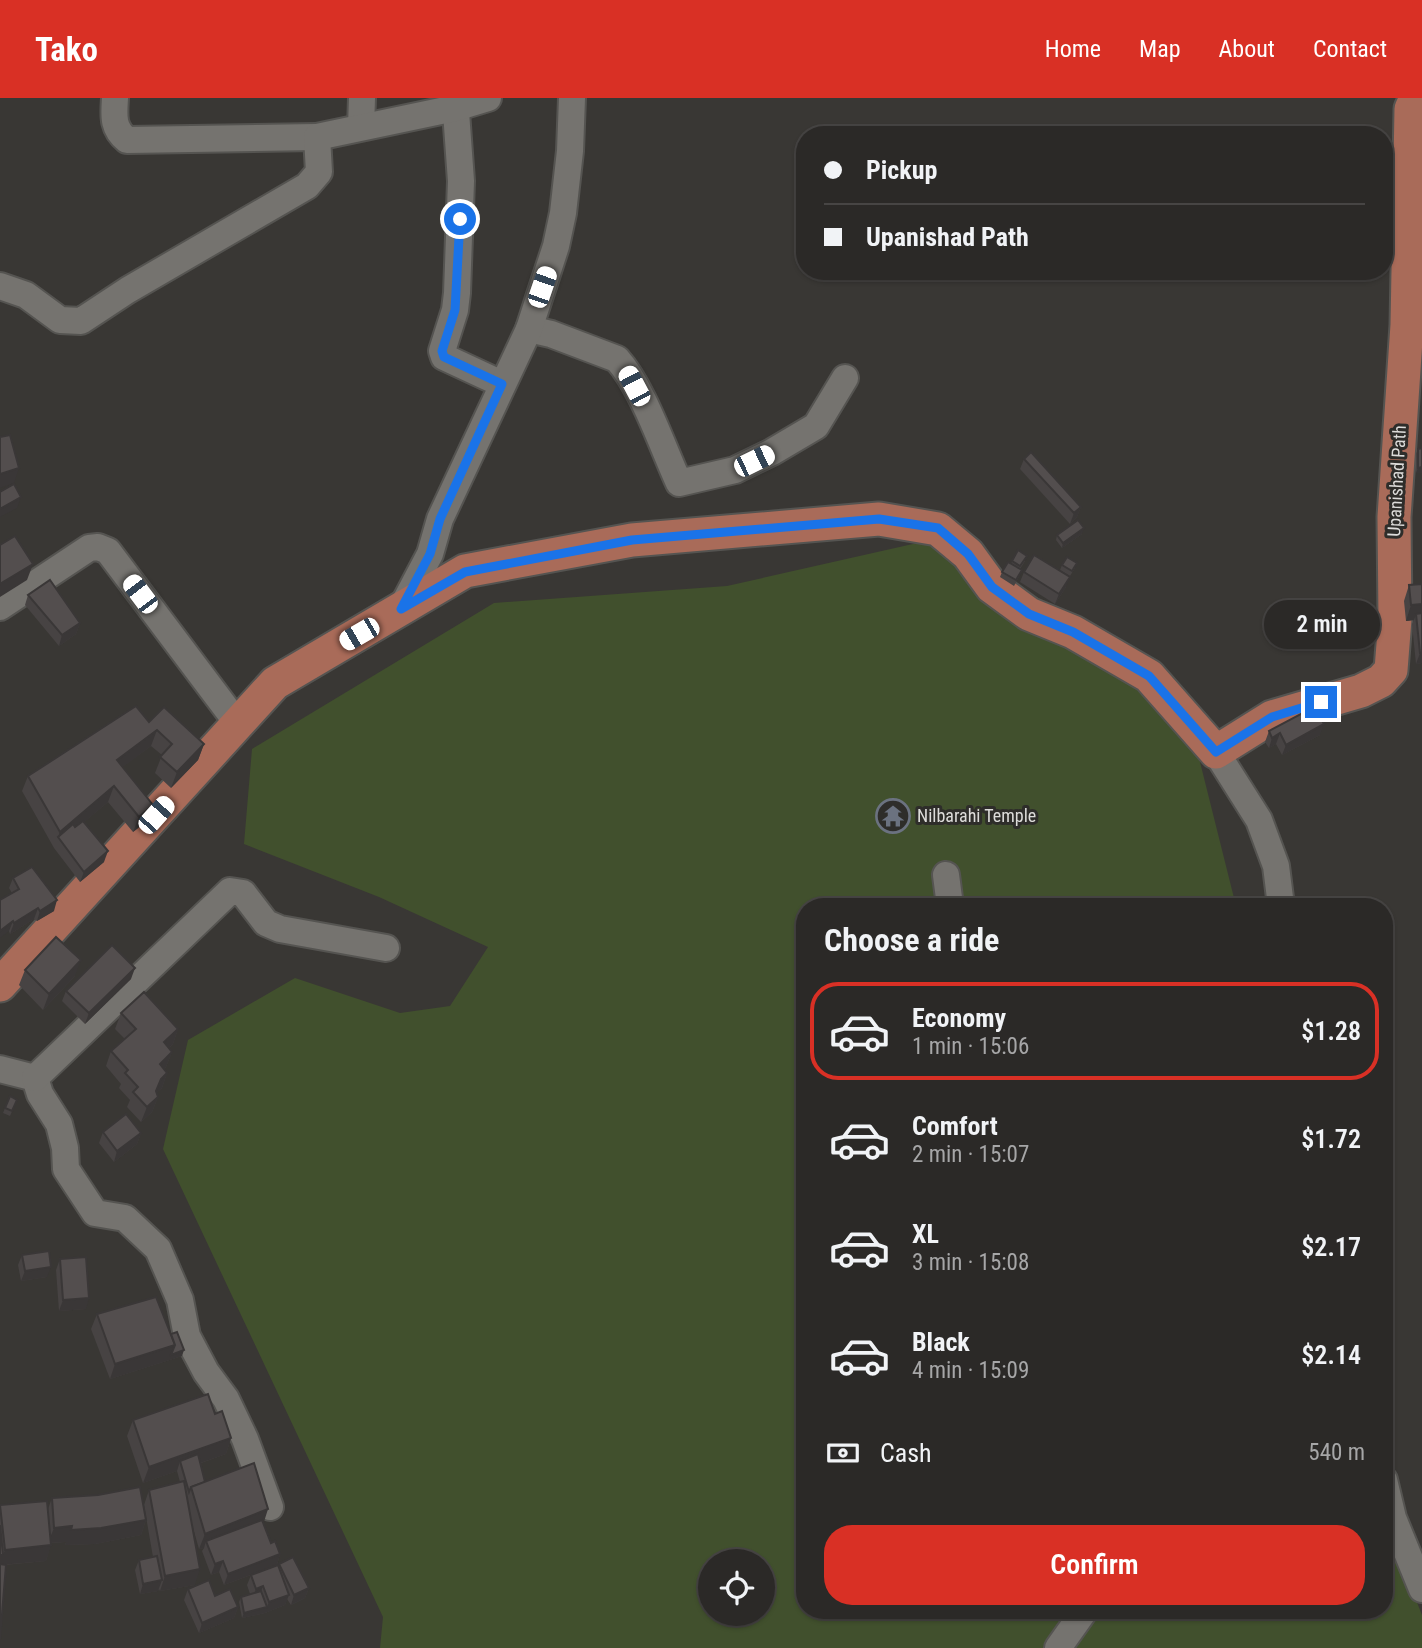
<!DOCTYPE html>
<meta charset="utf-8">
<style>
body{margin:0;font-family:"Roboto Condensed",sans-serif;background:#33312f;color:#f1f3f6;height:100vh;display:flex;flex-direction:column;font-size:26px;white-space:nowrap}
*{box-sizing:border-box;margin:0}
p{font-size:23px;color:#a6a6a7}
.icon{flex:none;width:38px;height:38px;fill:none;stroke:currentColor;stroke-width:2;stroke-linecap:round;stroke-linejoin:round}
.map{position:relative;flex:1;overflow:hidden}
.details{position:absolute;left:796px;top:800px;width:597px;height:721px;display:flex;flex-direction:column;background:#2b2927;border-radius:28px;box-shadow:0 2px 5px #0004,0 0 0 2px #474544}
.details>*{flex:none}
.hud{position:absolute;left:796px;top:28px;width:597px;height:154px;border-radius:28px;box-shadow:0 2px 5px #0004,0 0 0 2px #474544;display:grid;align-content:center;height:154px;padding:0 28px;background:#2b2927}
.buttons{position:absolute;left:698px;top:1451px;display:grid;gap:14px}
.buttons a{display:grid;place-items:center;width:77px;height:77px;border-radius:50%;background:#2b2927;box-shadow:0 2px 5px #0004,0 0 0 2px #474544;font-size:35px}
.end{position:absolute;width:32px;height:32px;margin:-16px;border:9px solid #1a73e8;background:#fff;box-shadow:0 0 0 4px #fff}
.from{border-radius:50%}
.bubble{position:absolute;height:49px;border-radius:24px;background:#2b2927;box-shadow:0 2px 5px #0004,0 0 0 2px #474544;font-size:23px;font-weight:600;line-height:49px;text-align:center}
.car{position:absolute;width:21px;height:42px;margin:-21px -10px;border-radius:9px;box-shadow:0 0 5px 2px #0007;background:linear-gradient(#fff 24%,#345 0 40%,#fff 0 76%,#345 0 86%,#fff 0)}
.hud b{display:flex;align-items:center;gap:24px;height:66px;font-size:26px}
.hud b+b{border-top:2px solid #474544}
.hud i{width:18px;height:18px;background:#f1f3f6}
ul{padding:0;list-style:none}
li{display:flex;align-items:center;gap:21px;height:98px;margin:0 14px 10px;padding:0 14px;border:4px solid transparent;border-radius:28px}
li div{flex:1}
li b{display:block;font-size:26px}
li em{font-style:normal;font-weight:600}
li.current{border-color:#d93025}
li>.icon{width:63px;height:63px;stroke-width:1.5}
h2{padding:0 28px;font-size:32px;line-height:84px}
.pay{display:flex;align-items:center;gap:18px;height:77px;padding:0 28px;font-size:26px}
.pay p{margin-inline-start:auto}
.button{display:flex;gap:14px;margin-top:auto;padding:14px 28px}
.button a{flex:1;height:80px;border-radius:28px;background:#d93025;color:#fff;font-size:28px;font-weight:600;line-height:80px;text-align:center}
header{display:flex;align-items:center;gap:42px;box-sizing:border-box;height:98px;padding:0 35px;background:#d93025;color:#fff}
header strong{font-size:33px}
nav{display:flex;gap:38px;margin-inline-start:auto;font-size:24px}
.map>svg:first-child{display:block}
.green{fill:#41502d;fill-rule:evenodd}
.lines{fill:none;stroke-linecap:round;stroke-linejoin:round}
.minor-casing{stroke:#555451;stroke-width:30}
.major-casing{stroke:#555451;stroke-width:37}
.minor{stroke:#75736f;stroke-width:26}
.major{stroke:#a96b59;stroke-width:33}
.wall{fill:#474343}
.shaded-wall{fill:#3a3737}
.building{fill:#534e4e;stroke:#3a3737;stroke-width:2}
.route{stroke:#1a73e8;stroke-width:9}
.labels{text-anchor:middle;stroke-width:6;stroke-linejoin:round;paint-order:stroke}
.street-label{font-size:18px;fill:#dddcda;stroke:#2e2d2a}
.poi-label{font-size:18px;fill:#dddcda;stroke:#2e2d2a;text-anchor:start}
</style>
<header>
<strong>Tako</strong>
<nav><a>Home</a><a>Map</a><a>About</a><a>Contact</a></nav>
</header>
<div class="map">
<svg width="1422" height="1550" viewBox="0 0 1422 1550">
<rect width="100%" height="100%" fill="#393734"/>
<path class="green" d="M935,441L1054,509L1190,624L1236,808H805V1512H1384V1421L1422,1517V1550H380L383,1519L163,1051L188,942L295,880L400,915L450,908L488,849L379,799L244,746L252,651L494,505L727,488ZM710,1463H763V1516H710Z"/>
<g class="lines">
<g class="minor-casing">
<g id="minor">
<path d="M115,0C114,17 112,30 127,42L317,39"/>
<polyline points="455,0 461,83 457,195 455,212 442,253 444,259 502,286"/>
<polyline points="361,29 362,0"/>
<polyline points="0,188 26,197 60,222 81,223 128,192 307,88 319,74 317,39 455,10 488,0"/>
<path d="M529,231L551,236L617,261C643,290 662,348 679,385L735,372L772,354L816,328L845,280"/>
<polyline points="0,509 89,450 98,449 108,453 238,626"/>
<polyline points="401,511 430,456 440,421 529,231 556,148 563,115 570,53 572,0"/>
<polyline points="1216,654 1259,722 1276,768 1281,808"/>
<polyline points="946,777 950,808"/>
<polyline points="0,971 35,980 40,996 59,1026 65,1050 66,1071 95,1115 125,1120 158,1151 180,1202 187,1238 206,1274 226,1301 245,1341 270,1409"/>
<polyline points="35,980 230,793 243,795 266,825 280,831 386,850"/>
<polyline points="1384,1382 1393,1420 1422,1491"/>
<polyline points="1058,1550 1085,1512"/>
</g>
</g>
<g class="major-casing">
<polyline id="major" points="0,887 275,585 465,473 632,442 879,421 938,431 968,456 992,489 1029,516 1073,534 1149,578 1216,654 1272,619 1361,593 1381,583 1391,572 1395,521 1394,419 1407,227 1411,11 1416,0"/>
</g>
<use href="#minor" class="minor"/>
<use href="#major" class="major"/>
</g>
<g class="wall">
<polygon points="1418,351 1422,375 1416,375 1416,356"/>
<polygon points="1024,361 1081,409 1077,419 1070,426 1020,371"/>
<polygon points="1082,436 1062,450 1056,442 1057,437"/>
<polygon points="1012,463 1025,463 1020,471 1020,477 1014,488 1000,479 1002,474 1011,466"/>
<polygon points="1062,467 1075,470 1070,478 1060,472"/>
<polygon points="1024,474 1066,489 1055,506 1020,484"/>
<polygon points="1422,486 1422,565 1416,566 1412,526 1414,522 1406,523 1404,503 1409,487"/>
<polygon points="28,497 80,525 76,536 59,548 25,507"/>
<polygon points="149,624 204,646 198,662 171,690 155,675 162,657 151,648 122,669 147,723 133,734 108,704 84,724 104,764 80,784 54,750 22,693 28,678"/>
<polygon points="1269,633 1320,637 1282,657 1276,646 1269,650 1265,644"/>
<polygon points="13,780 54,813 37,823 34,821 10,836 9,833 12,795 9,790"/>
<polygon points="25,872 75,878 43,912 19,887"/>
<polygon points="131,881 85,926 62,903 66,893"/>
<polygon points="121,915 178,931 173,946 169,950 172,954 166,969 164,971 167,975 162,990 156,995 158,999 152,1014 141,1024 127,1009 130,1002 119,990 121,986 106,968 111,953 125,941 115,931"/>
<polygon points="10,998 17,1002 10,1018 3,1015"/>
<polygon points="103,1034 141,1035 137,1046 114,1064 99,1045"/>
<polygon points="22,1157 47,1179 21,1183 18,1167"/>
<polygon points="60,1161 86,1211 59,1213 56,1172"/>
<polygon points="97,1216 171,1236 182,1258 110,1281 91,1231"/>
<polygon points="215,1316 231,1340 226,1356 201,1365 205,1384 263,1425 271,1445 280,1456 277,1467 278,1468 279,1466 309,1490 305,1500 291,1507 287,1501 285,1507 265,1515 242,1520 239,1504 241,1499 250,1496 247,1487 251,1477 224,1487 219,1474 211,1477 202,1453 204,1450 199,1451 193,1430 195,1487 160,1493 159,1491 158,1493 140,1496 135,1472 139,1462 153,1459 144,1407 149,1392 180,1384 177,1373 143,1385 127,1338 133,1322"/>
<polygon points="52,1400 146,1422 141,1437 95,1446 65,1447 66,1444 51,1445 46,1463 4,1467 0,1541 0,1407 48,1411"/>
<polygon points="188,1491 215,1498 238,1509 234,1520 199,1535 184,1502"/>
</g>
<g class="shaded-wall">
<polygon points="1422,369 1422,375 1416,375 1418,370"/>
<polygon points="19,370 14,385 0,390 0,376"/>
<polygon points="21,399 17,410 0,419 0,411"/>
<polygon points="1081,409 1077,419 1070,426 1074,415"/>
<polygon points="1084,430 1082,436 1062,450 1063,445"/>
<polygon points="33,466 27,482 0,499 0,486"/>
<polygon points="1070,479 1066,489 1055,506 1059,496"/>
<polygon points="1422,506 1422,521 1416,516 1414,522 1406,523 1411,507"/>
<polygon points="80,525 76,536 59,548 62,537"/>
<polygon points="1420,555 1422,555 1422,565 1416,566"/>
<polygon points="1324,626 1320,637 1282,657 1286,647"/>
<polygon points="157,632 151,648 111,678 117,662"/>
<polygon points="1280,635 1276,646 1269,650 1272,640"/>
<polygon points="204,646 198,662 171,690 177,674"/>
<polygon points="114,688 108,704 61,744 58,739 60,734"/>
<polygon points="153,707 147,723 133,734 139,719"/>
<polygon points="108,753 104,764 80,784 84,774"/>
<polygon points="57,802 54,813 37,823 40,813"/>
<polygon points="38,810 34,821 10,836 14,825"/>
<polygon points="13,823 9,833 0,840 0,833"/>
<polygon points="81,862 75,878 43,912 49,896"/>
<polygon points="135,870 131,881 85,926 89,915"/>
<polygon points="178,931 173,946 158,960 164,944"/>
<polygon points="172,954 166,969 154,982 160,966"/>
<polygon points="167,975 162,990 155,996 158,999 152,1014 141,1024 147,1009 161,981"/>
<polygon points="141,1035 137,1046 114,1064 117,1053"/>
<polygon points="51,1169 47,1179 21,1183 25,1173"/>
<polygon points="89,1200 86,1211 59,1213 63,1202"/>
<polygon points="175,1247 184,1252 182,1258 110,1281 115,1266"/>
<polygon points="231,1340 226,1356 183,1371 180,1363 177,1373 143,1385 149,1369"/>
<polygon points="268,1411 263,1427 206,1443 204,1450 199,1451 205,1436"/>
<polygon points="146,1422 141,1437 95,1446 65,1447 66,1444 48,1445 54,1430"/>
<polygon points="51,1447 46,1463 0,1467 0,1457 3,1457 5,1452"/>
<polygon points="280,1456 277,1467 224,1487 228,1476"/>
<polygon points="223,1463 219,1474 211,1477 215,1466"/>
<polygon points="200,1471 195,1487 160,1493 165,1478"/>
<polygon points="162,1482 158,1493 140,1496 143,1486"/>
<polygon points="263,1488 259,1499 252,1501 256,1491"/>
<polygon points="309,1490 305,1500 291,1507 294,1497"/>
<polygon points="289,1497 285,1507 265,1515 242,1520 244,1515 267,1509 269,1504"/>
<polygon points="238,1509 234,1520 199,1535 202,1525"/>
</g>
<g class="building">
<polygon points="10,337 19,370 0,376 0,339"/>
<polygon points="1422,350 1422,369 1418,370 1418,351"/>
<polygon points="1031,354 1081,409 1074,415 1024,361"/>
<polygon points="14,386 21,399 0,411 0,394"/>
<polygon points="1078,422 1084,430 1063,445 1057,437"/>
<polygon points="15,438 33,466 0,486 0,447"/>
<polygon points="1018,452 1027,458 1020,468 1012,463"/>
<polygon points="1034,457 1070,479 1059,496 1024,474"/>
<polygon points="1067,459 1077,465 1072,473 1062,467"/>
<polygon points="1008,464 1022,472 1016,482 1002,474"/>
<polygon points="50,482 80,525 62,537 28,497"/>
<polygon points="1422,486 1422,506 1411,507 1409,487"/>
<polygon points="1422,515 1422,555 1420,555 1416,516"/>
<polygon points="136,608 149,624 164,609 204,646 177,674 160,659 172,646 157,632 117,662 153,707 139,719 114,688 60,734 28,678"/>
<polygon points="1314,609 1324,626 1286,647 1280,635 1272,640 1269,633"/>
<polygon points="83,723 108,753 84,774 58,739 73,726 75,729"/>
<polygon points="32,769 57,802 40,813 38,810 14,825 13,823 0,833 0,802 19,791 13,780"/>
<polygon points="56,839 81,862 49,896 25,872"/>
<polygon points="112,847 135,870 89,915 66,893"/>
<polygon points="144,894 178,931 164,944 172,954 160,966 167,975 161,981 156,993 158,999 147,1009 133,994 138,989 125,975 128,972 111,953 136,931 121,915"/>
<polygon points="10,998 17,1002 12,1013 5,1010"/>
<polygon points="126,1016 141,1035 117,1053 103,1034"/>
<polygon points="49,1153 51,1169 25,1173 22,1157"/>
<polygon points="86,1159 89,1200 63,1202 60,1161"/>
<polygon points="156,1199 175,1247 115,1266 97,1216"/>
<polygon points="177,1234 184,1252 171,1257 175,1247 171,1236"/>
<polygon points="208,1296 215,1316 222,1313 231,1340 149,1369 133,1322"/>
<polygon points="198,1356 205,1384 191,1389 189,1394 180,1363"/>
<polygon points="254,1365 268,1411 205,1436 191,1389"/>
<polygon points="184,1383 200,1471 165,1478 149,1392"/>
<polygon points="140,1389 146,1422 101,1430 71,1432 72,1428 54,1430 52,1400 98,1397"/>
<polygon points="47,1403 51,1447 5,1452 0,1407"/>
<polygon points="262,1422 271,1445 275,1443 280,1456 228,1476 223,1463 215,1466 206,1443"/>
<polygon points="0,1427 3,1457 0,1457"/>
<polygon points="157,1458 162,1482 143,1486 139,1462"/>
<polygon points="293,1459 309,1490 294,1497 279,1466"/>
<polygon points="0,1466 6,1467 0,1541"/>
<polygon points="278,1467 289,1497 269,1504 263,1488 256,1491 251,1477"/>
<polygon points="209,1482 215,1498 230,1491 238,1509 202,1525 188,1491"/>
<polygon points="261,1493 267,1509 244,1515 241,1499"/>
</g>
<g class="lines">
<polyline class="route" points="460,121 455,212 442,253 444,259 502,286 440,421 430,456 401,511 465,474 632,442 879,421 938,430 968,456 992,489 1029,516 1073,534 1149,578 1216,654 1272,619 1321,604"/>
</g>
<defs>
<g id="temple-ring" transform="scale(1.75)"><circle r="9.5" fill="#2e2d2a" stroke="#6b7280" stroke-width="1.5"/><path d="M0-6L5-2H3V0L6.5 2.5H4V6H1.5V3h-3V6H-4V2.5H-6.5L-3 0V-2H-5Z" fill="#6b7280"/></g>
</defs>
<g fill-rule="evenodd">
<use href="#temple-ring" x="893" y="718"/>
</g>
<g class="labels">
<g class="street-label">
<text transform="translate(1397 383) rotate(-87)" y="6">Upanishad Path</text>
</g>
<g class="poi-label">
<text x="917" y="724">Nilbarahi Temple</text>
</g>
</g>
</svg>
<div class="buttons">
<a><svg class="icon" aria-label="locate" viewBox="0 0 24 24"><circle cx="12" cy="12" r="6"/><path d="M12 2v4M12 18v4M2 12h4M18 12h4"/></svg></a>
</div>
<i class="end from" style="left:460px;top:121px"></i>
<i class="end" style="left:1321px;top:604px"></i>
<div class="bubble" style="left:1264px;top:502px;width:116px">2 min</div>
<i class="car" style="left:542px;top:189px;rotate:19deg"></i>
<i class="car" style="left:634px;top:288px;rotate:332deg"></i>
<i class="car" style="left:754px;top:363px;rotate:64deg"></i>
<i class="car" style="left:140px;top:496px;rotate:323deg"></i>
<i class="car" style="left:359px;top:536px;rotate:240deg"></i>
<i class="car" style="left:156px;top:717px;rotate:42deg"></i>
<div class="hud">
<b><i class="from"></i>Pickup</b>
<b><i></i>Upanishad Path</b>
</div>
<section class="details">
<h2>Choose a ride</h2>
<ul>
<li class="current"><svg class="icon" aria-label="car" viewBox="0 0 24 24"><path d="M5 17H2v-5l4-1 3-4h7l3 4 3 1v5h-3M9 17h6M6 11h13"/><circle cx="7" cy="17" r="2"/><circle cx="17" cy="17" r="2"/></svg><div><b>Economy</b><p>1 min · 15:06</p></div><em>$1.28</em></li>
<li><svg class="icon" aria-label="car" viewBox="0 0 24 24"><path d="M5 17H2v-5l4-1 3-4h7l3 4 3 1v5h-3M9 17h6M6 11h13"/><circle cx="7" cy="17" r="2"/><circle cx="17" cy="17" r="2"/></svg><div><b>Comfort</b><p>2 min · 15:07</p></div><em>$1.72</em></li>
<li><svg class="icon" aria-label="car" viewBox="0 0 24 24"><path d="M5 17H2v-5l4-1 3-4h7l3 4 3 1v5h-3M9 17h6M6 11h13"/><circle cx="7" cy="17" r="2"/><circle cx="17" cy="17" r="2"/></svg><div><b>XL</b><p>3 min · 15:08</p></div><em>$2.17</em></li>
<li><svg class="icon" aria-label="car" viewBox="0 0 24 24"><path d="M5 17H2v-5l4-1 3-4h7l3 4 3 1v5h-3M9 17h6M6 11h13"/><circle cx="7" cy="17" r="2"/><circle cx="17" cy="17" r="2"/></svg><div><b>Black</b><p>4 min · 15:09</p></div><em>$2.14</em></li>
</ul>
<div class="pay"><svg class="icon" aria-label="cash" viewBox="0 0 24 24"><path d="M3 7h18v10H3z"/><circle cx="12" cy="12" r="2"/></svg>Cash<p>540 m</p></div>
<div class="button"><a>Confirm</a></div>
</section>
</div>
